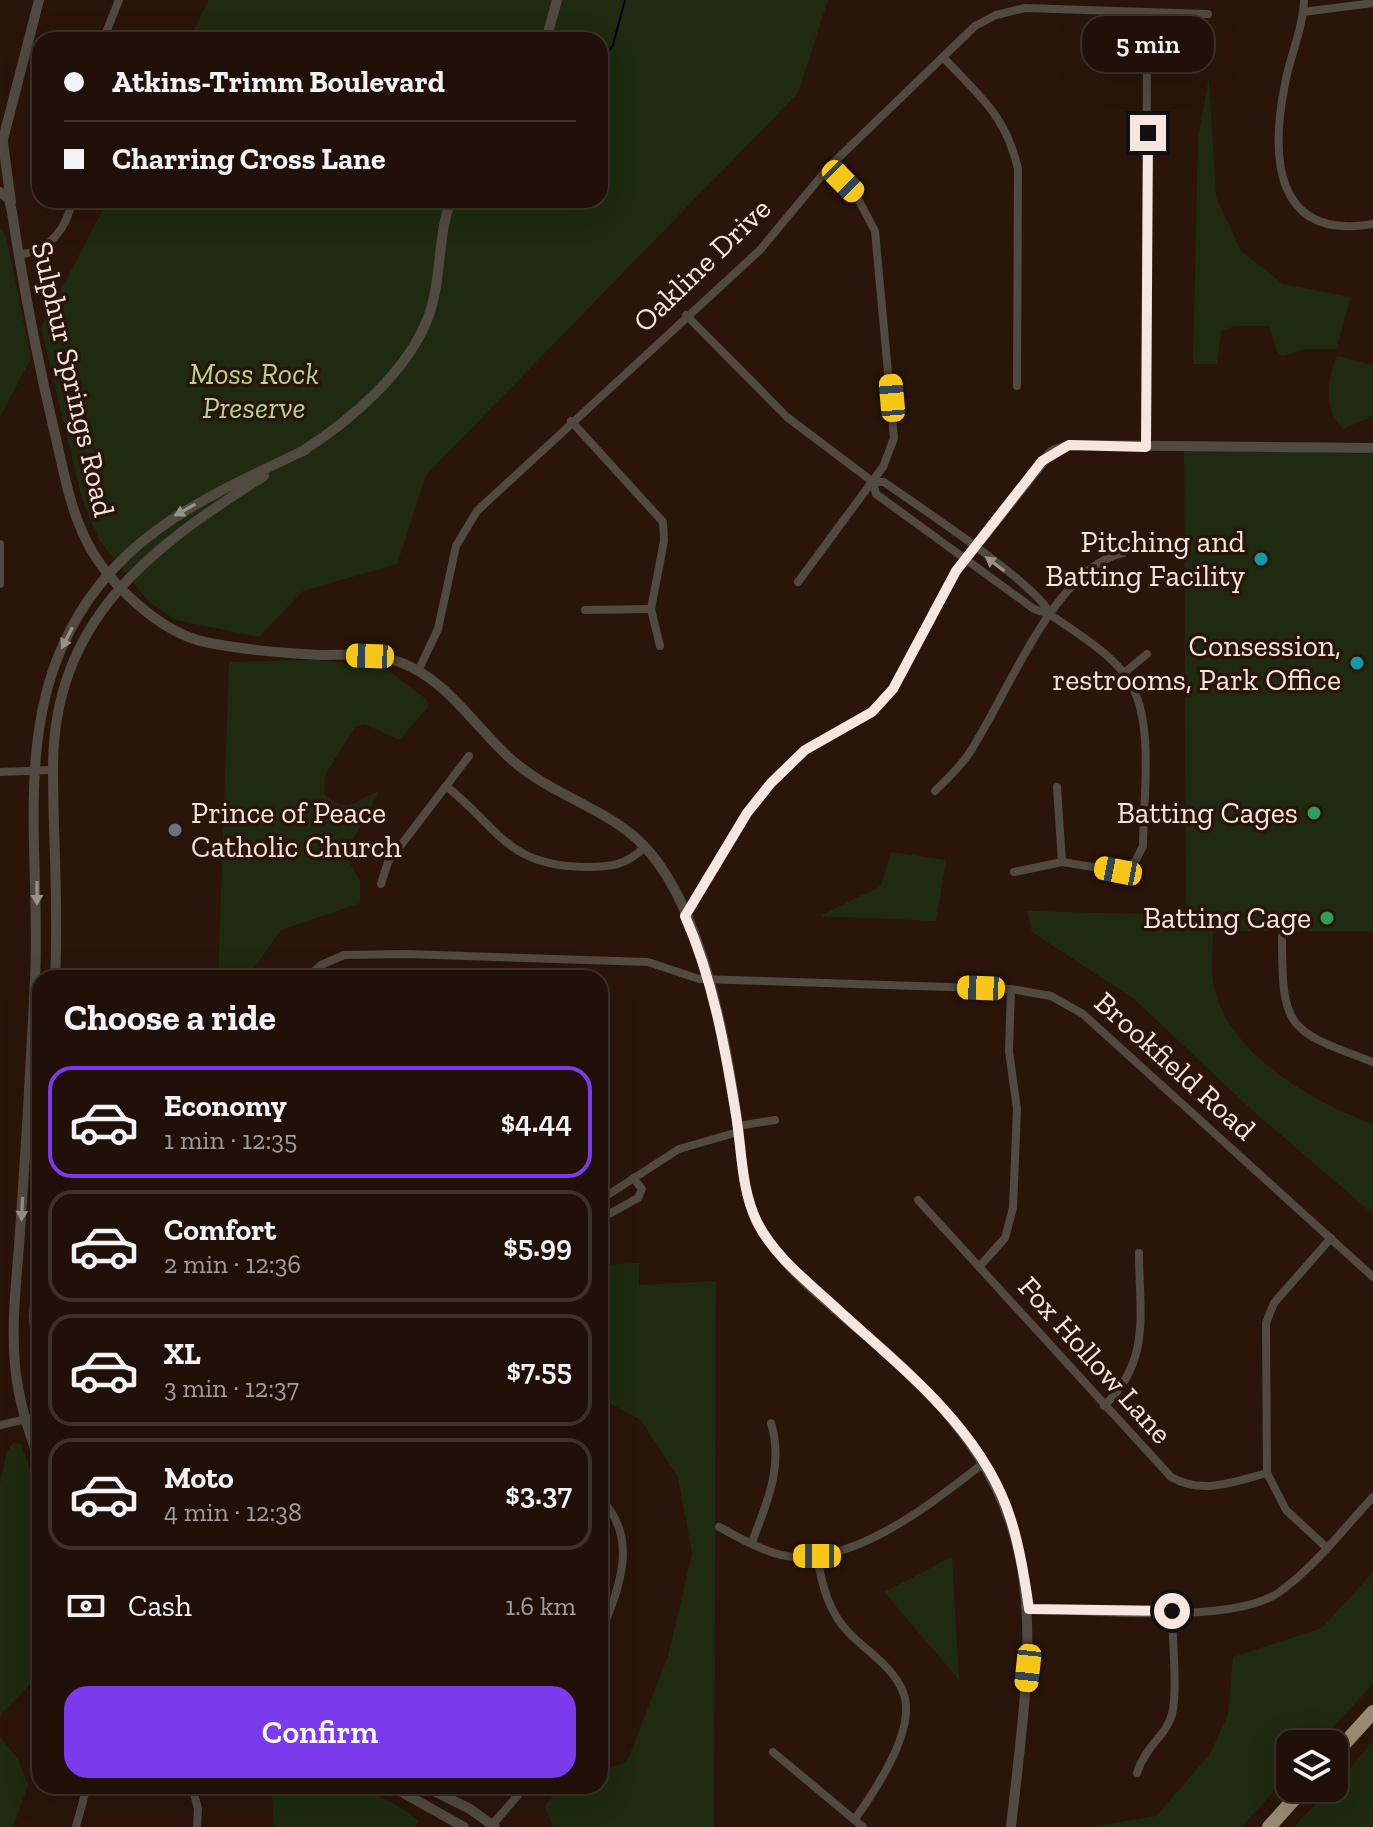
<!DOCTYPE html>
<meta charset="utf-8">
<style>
body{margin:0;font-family:"Zilla Slab",serif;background:#281912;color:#f1f3f6;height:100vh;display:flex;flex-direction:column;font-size:30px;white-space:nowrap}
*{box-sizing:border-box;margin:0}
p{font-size:26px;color:#a29d9c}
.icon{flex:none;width:44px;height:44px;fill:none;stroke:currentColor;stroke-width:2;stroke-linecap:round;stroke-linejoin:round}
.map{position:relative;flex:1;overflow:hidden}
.side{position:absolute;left:32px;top:970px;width:576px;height:824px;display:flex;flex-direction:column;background:#201008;border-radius:24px;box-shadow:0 8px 32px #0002,0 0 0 2px #3d3029}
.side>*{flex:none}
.guide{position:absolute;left:32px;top:32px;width:576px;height:176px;border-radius:24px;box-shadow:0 8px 32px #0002,0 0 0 2px #3d3029;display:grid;align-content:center;height:176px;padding:0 32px;background:#201008}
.buttons{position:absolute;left:1276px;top:1730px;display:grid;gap:16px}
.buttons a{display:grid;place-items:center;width:72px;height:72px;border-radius:16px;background:#201008;box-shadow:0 8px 32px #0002,0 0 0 2px #3d3029;font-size:40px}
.end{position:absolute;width:36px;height:36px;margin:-18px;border:10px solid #f6e6df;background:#111;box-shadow:0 0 0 4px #111}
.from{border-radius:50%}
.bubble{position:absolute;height:56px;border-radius:24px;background:#201008;box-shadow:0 8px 32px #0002,0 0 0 2px #3d3029;font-size:26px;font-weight:600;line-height:56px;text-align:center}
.car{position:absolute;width:24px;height:48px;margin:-24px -12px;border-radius:10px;box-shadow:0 0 6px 2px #0007;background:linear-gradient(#f5c518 24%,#345 0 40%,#f5c518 0 76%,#345 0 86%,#f5c518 0)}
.guide b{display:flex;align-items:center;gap:28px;height:76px;font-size:30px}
.guide b+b{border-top:2px solid #3d3029}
.guide i{width:20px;height:20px;background:#f1f3f6}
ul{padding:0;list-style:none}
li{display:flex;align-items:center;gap:24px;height:112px;margin:0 16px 12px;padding:0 16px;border:4px solid #3d3029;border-radius:24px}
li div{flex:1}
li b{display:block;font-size:30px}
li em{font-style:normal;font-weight:600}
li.current{border-color:#7c3aed}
li>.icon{width:72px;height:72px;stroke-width:1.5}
h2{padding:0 32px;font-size:36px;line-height:96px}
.pay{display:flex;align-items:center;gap:20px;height:88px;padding:0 32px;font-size:30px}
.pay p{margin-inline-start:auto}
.primary-button{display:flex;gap:16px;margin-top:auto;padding:16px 32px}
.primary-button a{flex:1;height:92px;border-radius:24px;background:#7c3aed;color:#fff;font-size:32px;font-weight:600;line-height:92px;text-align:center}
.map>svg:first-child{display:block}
.green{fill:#1e2b10}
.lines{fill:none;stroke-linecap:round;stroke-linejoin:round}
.stream{stroke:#00011d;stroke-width:2}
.minor{stroke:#504a40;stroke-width:8}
.tertiary{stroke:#504a40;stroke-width:10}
.motorway{stroke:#998b72;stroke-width:14}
.oneway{fill:#9b9088}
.route{stroke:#f6e6df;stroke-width:10}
.culture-dot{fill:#0f9aa8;stroke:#2b150b;stroke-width:3}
.leisure-dot{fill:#2e9e5b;stroke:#2b150b;stroke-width:3}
.worship-dot{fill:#6b7280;stroke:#2b150b;stroke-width:3}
.labels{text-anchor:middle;stroke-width:7;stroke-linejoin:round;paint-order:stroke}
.street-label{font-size:30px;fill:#f6e6df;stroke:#2b150b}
.park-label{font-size:30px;font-style:italic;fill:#b2d58f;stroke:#2b150b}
.poi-label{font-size:30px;fill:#f6e6df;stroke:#2b150b;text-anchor:end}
</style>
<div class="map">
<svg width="1373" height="1827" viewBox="0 0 1373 1827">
<rect width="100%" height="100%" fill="#2b150b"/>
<g class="green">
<polygon points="209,0 828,0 798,93 426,475 397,564 303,591 259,637 176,620 150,603 99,540 82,499 41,328 108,200 600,200 600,40 189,40"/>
<polygon points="1209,78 1216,197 1241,251 1283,284 1351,297 1336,349 1305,349 1282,356 1277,351 1269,326 1234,326 1221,332 1217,364 1193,364 1198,137"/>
<polygon points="0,228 6,235 31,358 0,417"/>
<path d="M1337,356L1373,365V416L1343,429C1323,409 1327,380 1337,356Z"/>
<path d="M1184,448L1373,454V931H1213C1213,949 1210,970 1214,987C1229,1055 1313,1102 1373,1124V1214L1253,1111L1134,999L1032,932L1027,911L1186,915Z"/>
<path d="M314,660L382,666L426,699L429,706L399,740L365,724L355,727L325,775L324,794C348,817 354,800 379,791L345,854L360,881V903L281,930L247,978H218L229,662Z"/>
<polygon points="891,852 946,860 936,921 820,916 881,886"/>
<polygon points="639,1263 639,1285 716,1281 714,1827 553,1827 545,1806 562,1786 600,1786 600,1771 627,1762 668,1656 692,1554 678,1477 641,1420 600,1398 600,1265"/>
<polygon points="13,1443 21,1444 40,1495 40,1674 1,1714 0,1721 0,1483 7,1452"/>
<polygon points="952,1557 959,1680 884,1592"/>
<polygon points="1373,1572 1373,1684 1317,1744 1290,1744 1290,1774 1241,1827 1090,1827 1156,1816 1210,1754 1228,1715 1233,1657 1322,1628"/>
<polygon points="0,1737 18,1759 28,1785 13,1827 0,1827"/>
<polygon points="1373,1741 1373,1827 1294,1827 1330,1788 1334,1788"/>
<path d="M271,1786C335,1786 365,1779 419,1821L415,1827H274Z"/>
</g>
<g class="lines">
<polyline class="stream" points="600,65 613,45 625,0"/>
<g class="minor">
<path d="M1304,0C1303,29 1290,56 1285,84C1270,158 1275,241 1373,224"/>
<polyline points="1303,12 1373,3"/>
<polyline points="103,40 119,0"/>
<path d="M943,57C979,96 1006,115 1018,169L1017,386"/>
<path d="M19,255C49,250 67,230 72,200"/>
<path d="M686,315L787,417L873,482L876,494L1034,609L1051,615C1036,583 919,507 884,482H873"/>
<polyline points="571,421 663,522 664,541 651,609 660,646"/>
<polyline points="1146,447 1147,12"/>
<polyline points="0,544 0,584"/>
<polyline points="798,582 883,467 894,438 875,231 856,195 829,167"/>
<polyline points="585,610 651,609"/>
<polyline points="419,669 438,629 456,546 477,511 760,250 829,167 975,26 996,15 1025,8 1208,14"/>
<polyline points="1124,673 1147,654"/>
<polyline points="0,772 52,770"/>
<path d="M446,786C499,828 507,866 584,867C611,867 625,866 645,847"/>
<polyline points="1057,787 1062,862"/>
<path d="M935,791C946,780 959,768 968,755C1006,699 1054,567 1123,553"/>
<path d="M1014,872L1062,862L1118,871L1135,862L1143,846C1143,796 1157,712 1123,672C1104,649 1075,632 1051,615"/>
<polyline points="381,884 388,862 469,756"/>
<path d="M1282,936C1282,1030 1287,1030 1373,1062"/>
<polyline points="307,978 321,965 344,955 405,954 648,962 699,979 1011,989 1051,996 1083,1014 1373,1277"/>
<polyline points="738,1126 775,1120"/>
<polyline points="600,1200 679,1149 738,1132"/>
<path d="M918,1200L1171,1477C1203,1495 1233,1482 1267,1473"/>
<polyline points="600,1219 638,1198 642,1189 633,1178"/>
<polyline points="979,1267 1005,1238 1013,1208 1017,1109 1009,1051 1011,989"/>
<path d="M1104,1406C1152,1360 1139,1313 1139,1253"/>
<polyline points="0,1425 40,1416"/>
<path d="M600,1498C641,1539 618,1590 600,1636"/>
<path d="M719,1527C738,1537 760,1550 781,1555C850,1570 933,1502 984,1463"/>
<path d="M752,1542C767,1503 784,1465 771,1423"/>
<polyline points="1326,1547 1286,1510 1267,1473 1266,1323 1274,1303 1331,1238"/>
<path d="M817,1556C822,1585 828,1612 850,1634C867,1651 894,1668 903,1692C918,1728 875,1791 855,1819"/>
<path d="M1029,1609C1090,1610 1229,1625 1278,1593C1314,1568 1343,1529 1373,1497"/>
<polyline points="773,1752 863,1827"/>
<path d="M1137,1773C1145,1746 1167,1735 1172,1714C1178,1692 1172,1637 1172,1611"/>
<polyline points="192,1786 198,1809 197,1827"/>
<polyline points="492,1825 526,1786"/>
<polyline points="76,1827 87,1786"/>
</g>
<g class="tertiary">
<polyline points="546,40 557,0"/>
<polyline points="3,143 11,202"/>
<polyline points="0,151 39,0"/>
<path d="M0,192L9,199L12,212C23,285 37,358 54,430C63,467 69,507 87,542C108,583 159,632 205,642C243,650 282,653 321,655C344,655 372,652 394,660C447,677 473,726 513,761C551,794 602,807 638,840C701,898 727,1044 738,1126C742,1157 742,1189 756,1219C779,1269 846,1317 888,1354C1059,1505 1034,1622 1011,1827"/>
<path d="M301,452C350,421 409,371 429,315C442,278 437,237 451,200"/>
<polyline points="685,916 747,813 771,783 805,750 872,712 893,689 956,571 1051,452 1069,445 1373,448"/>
<path d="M55,978C59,909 53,840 53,771C52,621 148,549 264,476"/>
<polyline points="40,1228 34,1317 40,1397"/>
<path d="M40,1464C29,1431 18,1400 15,1365C11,1320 17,1277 20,1232C26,1148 31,1064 35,979C41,870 16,748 63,645C112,536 204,498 305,450"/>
<polyline points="391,1786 464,1827"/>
<polyline points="424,1786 470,1809 495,1827"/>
</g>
<g class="motorway">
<polyline points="1334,1755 1373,1712"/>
<polyline points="1269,1827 1304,1788"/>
</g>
</g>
<defs><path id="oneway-solid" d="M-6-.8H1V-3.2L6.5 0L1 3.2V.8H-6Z" transform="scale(2)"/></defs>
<g class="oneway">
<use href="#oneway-solid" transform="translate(185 510) rotate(151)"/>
<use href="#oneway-solid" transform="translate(995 564) rotate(-143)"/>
<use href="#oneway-solid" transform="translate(67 638) rotate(117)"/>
<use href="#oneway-solid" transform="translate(37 893) rotate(90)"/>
<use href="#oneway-solid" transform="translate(22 1209) rotate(93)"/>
</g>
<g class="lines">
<path class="route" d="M1148,133L1146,447L1069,445L1042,461L956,571L893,689L872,712L805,750L771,783L747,813L685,916C713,980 725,1047 736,1115C742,1151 741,1189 757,1222C774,1256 808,1282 835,1307C902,1369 983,1429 1011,1520C1020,1548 1025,1580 1029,1609L1172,1611"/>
</g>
<g class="culture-dot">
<circle cx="1261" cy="559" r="8"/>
<circle cx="1357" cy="663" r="8"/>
</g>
<g class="leisure-dot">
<circle cx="1314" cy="813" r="8"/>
<circle cx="1327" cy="918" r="8"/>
</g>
<circle class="worship-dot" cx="175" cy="830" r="8"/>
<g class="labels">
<g class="street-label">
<text transform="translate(702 265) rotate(-44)" y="10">Oakline Drive</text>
<text transform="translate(73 379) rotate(77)" y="10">Sulphur Springs Road</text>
<text transform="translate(1175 1066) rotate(42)" y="10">Brookfield Road</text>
<text transform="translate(1095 1360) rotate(48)" y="10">Fox Hollow Lane</text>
</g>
<g class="park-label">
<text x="254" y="384">Moss Rock<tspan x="254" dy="34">Preserve</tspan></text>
</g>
<g class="poi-label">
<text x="1245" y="552">Pitching and<tspan x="1245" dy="34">Batting Facility</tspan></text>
<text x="1341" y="656">Consession,<tspan x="1341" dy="34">restrooms, Park Office</tspan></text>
<text x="191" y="823" text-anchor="start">Prince of Peace<tspan x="191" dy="34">Catholic Church</tspan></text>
<text x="1298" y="823">Batting Cages</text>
<text x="1311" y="928">Batting Cage</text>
</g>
</g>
</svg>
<div class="buttons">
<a><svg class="icon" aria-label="layers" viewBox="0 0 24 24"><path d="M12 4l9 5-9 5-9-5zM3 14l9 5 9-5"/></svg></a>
</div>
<i class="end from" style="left:1172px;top:1611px"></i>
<i class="end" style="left:1148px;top:133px"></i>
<div class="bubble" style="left:1082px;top:16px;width:132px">5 min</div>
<i class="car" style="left:843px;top:181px;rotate:135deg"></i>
<i class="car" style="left:892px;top:398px;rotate:355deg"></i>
<i class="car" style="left:370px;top:656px;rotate:272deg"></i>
<i class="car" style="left:1118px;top:871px;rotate:281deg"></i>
<i class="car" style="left:981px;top:988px;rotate:272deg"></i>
<i class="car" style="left:817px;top:1556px;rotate:270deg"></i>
<i class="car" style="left:1028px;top:1668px;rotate:186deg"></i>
<div class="guide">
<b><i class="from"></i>Atkins-Trimm Boulevard</b>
<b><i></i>Charring Cross Lane</b>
</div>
<section class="side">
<h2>Choose a ride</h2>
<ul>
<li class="current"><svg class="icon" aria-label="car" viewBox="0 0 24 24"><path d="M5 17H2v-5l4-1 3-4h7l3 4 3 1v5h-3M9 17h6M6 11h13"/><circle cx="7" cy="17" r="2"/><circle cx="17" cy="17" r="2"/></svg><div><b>Economy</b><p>1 min · 12:35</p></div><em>$4.44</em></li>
<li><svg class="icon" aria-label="car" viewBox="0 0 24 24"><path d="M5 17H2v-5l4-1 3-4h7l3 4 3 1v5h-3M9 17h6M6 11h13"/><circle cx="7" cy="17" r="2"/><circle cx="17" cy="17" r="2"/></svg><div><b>Comfort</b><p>2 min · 12:36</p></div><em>$5.99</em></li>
<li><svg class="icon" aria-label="car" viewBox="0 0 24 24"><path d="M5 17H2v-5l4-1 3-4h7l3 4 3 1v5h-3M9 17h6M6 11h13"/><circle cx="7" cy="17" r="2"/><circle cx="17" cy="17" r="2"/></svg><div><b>XL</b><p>3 min · 12:37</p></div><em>$7.55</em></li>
<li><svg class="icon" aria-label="car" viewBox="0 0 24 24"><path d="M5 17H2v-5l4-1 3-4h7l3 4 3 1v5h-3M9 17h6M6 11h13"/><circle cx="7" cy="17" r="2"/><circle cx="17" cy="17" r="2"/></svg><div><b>Moto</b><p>4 min · 12:38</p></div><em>$3.37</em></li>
</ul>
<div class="pay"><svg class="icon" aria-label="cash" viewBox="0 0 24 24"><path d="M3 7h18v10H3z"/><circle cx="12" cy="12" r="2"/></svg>Cash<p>1.6 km</p></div>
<div class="primary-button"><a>Confirm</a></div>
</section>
</div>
